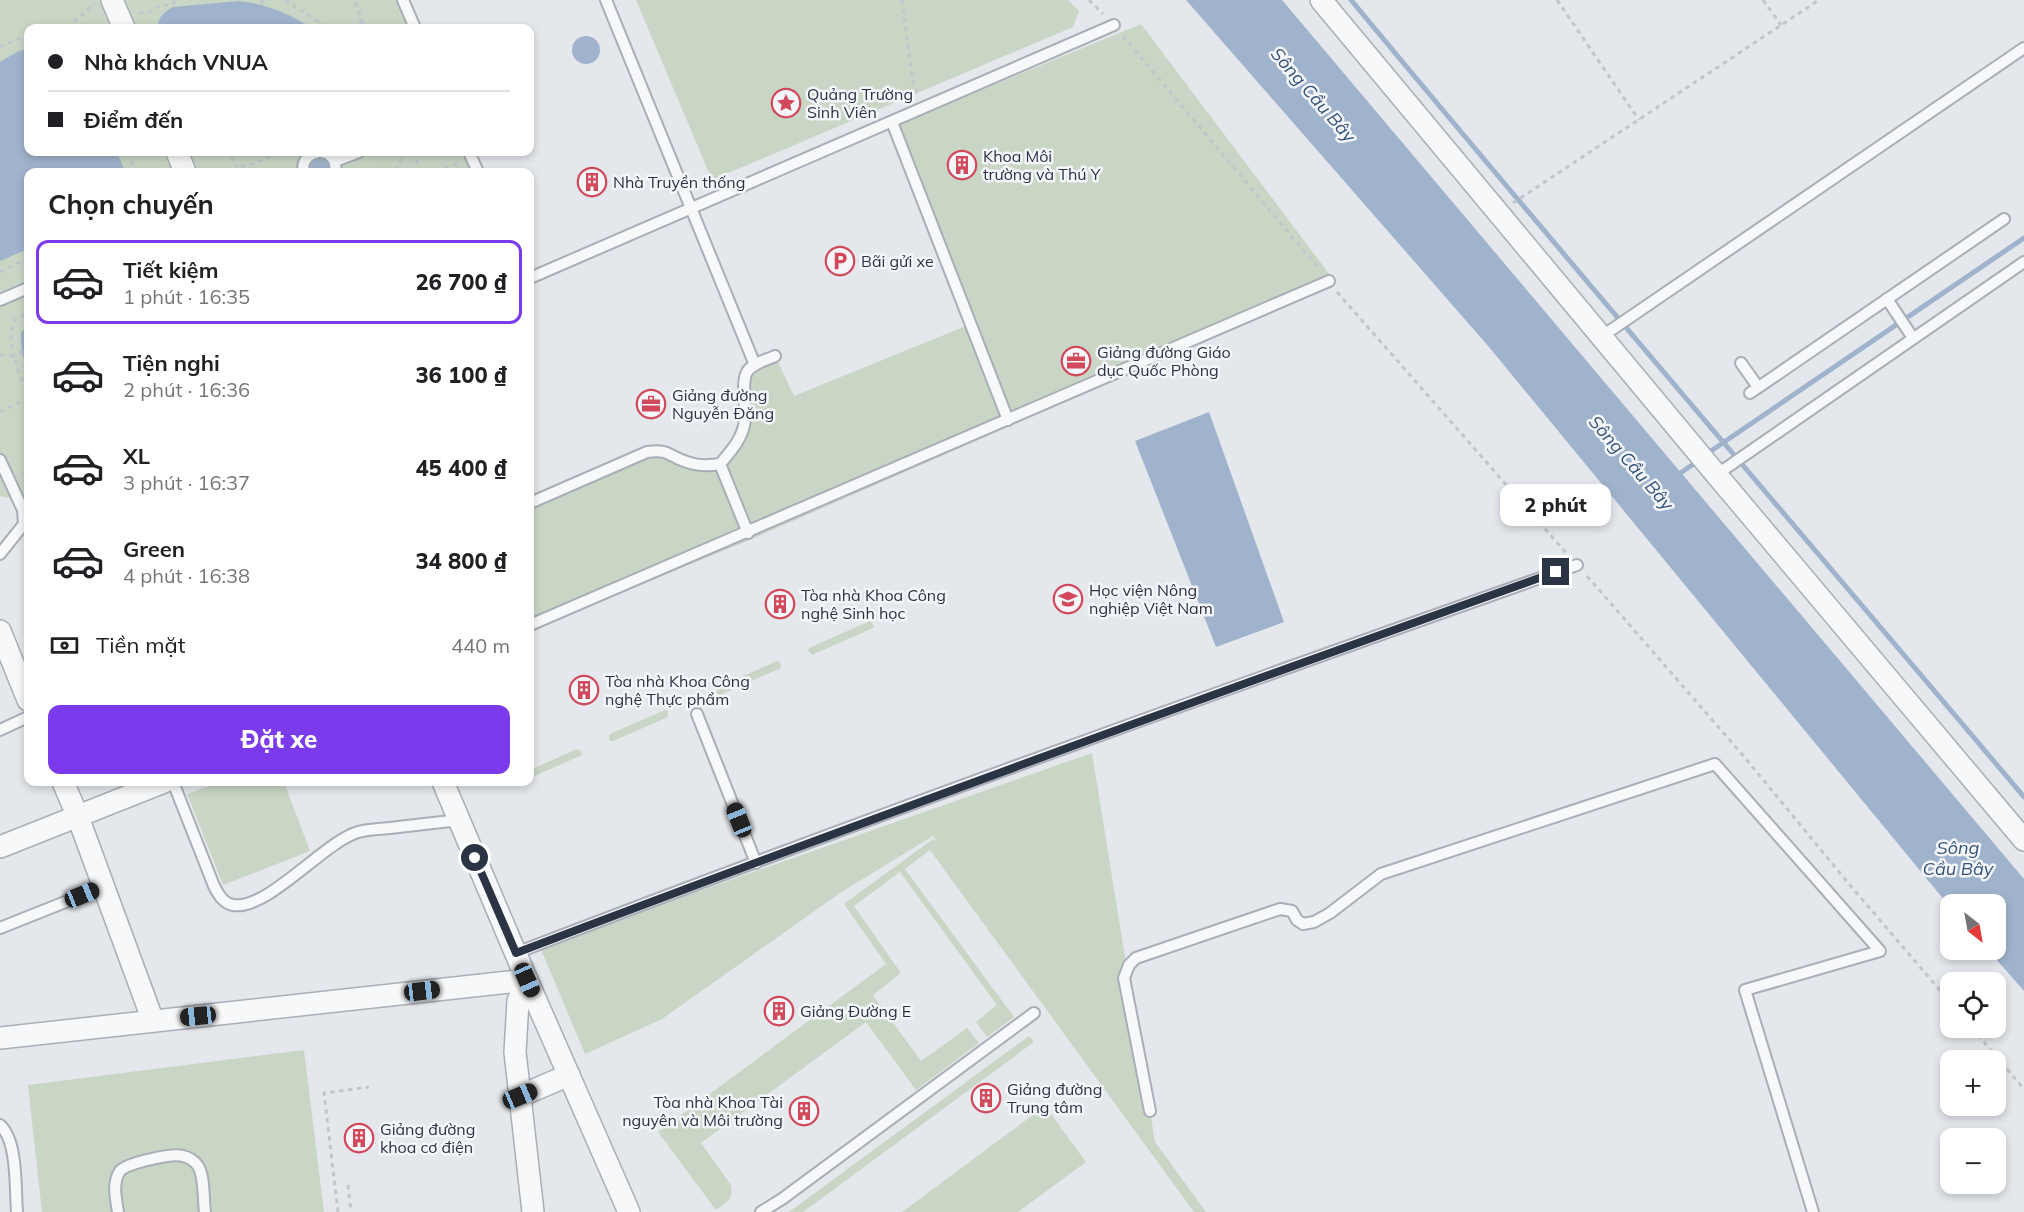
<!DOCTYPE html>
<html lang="vi">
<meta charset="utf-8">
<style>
body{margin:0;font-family:Mulish,sans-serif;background:#f2f2f2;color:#202124;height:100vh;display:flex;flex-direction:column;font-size:22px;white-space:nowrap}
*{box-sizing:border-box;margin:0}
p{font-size:20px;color:#757577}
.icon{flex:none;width:33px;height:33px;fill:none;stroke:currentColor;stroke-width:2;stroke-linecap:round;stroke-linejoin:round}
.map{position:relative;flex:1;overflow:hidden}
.drawer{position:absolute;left:24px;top:168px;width:510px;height:618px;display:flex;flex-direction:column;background:#fff;border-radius:12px;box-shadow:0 3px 9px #0003}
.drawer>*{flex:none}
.guide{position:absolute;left:24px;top:24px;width:510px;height:132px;border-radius:12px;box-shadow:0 3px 9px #0003;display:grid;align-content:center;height:132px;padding:0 24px;background:#fff}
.needle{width:39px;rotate:149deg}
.fabs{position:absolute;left:1940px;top:894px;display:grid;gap:12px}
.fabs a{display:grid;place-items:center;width:66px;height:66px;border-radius:12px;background:#fff;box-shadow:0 3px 9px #0003;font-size:30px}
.end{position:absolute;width:27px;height:27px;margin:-14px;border:8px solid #2b3445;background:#fff;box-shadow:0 0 0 3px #fff}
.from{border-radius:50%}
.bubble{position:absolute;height:42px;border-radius:12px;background:#fff;box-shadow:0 3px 9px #0003;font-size:20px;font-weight:800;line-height:42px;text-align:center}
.car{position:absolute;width:18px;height:36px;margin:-18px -9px;border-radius:8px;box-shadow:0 0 4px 2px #0007;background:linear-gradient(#222 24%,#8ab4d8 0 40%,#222 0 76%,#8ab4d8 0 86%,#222 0)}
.guide b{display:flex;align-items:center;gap:21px;height:57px;font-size:22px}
.guide b+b{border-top:2px solid #e0e0e0}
.guide i{width:15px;height:15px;background:#202124}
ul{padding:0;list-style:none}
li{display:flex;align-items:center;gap:18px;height:84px;margin:0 12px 9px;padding:0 12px;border:3px solid transparent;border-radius:12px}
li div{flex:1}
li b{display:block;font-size:22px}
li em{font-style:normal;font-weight:800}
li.selected{border-color:#7c3aed}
li>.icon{width:54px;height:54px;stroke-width:1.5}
h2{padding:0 24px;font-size:27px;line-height:72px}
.pay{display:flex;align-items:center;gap:15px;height:66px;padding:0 24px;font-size:22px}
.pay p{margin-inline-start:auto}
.button{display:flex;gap:12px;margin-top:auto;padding:12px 24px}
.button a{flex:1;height:69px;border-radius:12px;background:#7c3aed;color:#fff;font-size:24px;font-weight:800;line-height:69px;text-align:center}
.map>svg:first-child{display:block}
.green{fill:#c9d6c5}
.water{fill:#9fb4cc}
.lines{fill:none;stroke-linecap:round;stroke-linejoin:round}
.stream{stroke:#9fb4cc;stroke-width:5}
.lane-casing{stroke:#a9aeb7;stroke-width:14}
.street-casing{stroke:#a9aeb7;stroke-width:24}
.path{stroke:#c2c5cb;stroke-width:3;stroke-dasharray:4.5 4.5;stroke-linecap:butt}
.lane{stroke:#f7f8fa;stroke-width:10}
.street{stroke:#f7f8fa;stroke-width:21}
.route{stroke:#2b3445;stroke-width:8}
.labels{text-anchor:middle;stroke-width:5;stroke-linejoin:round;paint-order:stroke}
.poi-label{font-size:16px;fill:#2b3445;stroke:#f4f6f9;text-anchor:start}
.water-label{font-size:18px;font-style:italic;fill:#34527a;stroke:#f4f6f9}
</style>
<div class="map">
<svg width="2024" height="1212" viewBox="0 0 2024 1212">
<rect width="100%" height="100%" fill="#e4e7ec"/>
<g class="green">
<polygon points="0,0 403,0 415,28 28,28 28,152 469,152 478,172 28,172 28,502 0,496"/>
<polygon points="636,0 1068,0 1079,11 1073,27 712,180"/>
<polygon points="1141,24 1336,283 752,539 530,630 530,503 647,452 685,462 720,464 742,433 747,372 775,356 794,396 966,326 889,128"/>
<polygon points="870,621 874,626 873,628 812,655 808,650 809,648"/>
<polygon points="777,661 780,662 781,668 720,695 717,694 717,688"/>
<polygon points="665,710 668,711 668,717 613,741 610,741 609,736 610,734"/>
<polygon points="577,749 581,751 582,755 530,778 530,770"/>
<path d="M1092,753L1155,1142L1206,1212H1194L930,850L905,869L1014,1017L987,1037L976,1022L997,1005L900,872L854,906L901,973L873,995L921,1061L967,1028L979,1043L916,1090L866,1022L701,1143L731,1185C734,1198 726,1204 716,1210L658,1132L886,964L844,904L933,839L937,841L933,836L840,893L662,1019L585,1054L540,947Z"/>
<polygon points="221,782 284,782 310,851 223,885 187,794"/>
<polygon points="1029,1036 1034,1042 1011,1059 803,1212 789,1212"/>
<polygon points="304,1050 324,1212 42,1212 28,1085"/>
<polygon points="1045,1106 1086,1162 1018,1212 902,1212"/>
</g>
<g class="water">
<polygon points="1186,0 1282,0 2024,879 2024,991 1988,950 1995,950 1995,904 1950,904 1950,907 1489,347"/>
<path d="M239,1C267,4 289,14 312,28H158C157,18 164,12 173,7Z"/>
<circle cx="586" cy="50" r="14"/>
<polygon points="28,48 28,152 117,152 125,172 28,172 28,249 0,261 0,62 17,52"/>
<polygon points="311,156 328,157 332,172 306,172"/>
<path d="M28,325V368C22,358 21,345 21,333Z"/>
<polygon points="1209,412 1284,622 1216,647 1135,441"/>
</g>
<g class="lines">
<g class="stream">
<path d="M1351,0C1573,268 1800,531 2024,797"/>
<polyline points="1705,455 2024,238"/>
<polyline points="1676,476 1698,461"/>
</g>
<g class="lane-casing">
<g id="lane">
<polyline points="403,0 415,28"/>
<polyline points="606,0 755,365"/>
<polyline points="892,122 1008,420"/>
<path d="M321,152C332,153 337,162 335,172"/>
<polyline points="469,152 478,172"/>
<polyline points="335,161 359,152"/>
<path d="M304,172C301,162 308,154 318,152"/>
<polyline points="530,278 1114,25"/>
<polyline points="1887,299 1913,338"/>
<polyline points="0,300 28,288"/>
<polyline points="1601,337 2024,48"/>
<polyline points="1741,363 1758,387"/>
<polyline points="1750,393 2004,219"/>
<polyline points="0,460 23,510 24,524 0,554"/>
<polyline points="720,464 748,533"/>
<polyline points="1716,475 2024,262"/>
<path d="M530,503L647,452C671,449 667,456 687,462C698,466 708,466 720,464C731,451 744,437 745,419C746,407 741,382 747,372C752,363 767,360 775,356"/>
<polyline points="530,625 1329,281"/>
<polyline points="697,714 756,863"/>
<polyline points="0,730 28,717"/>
<path d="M173,782L214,886C218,894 223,903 233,905C267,911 324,842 358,832C368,829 380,829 390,828C413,825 436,823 459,820"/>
<polyline points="0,928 103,887"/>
<path d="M516,953C867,818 1222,690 1577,565"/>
<polyline points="1150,1111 1124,978 1129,965 1136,958 1280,909 1292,911 1297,920 1303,924 1314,922 1330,913 1381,874 1715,764 1880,951 1745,990 1813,1212"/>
<path d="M0,1125C18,1141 15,1188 17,1212"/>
<path d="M118,1212C116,1200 112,1182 120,1171C127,1163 172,1153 183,1156C188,1157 195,1161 198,1166C205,1177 203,1199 205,1212"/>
<polyline points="761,1212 782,1199 1034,1013"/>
</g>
</g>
<g class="street-casing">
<g id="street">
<polyline points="112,0 124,28"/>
<polyline points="1321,0 1715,473 2024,840"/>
<polyline points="177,152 185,172"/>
<polyline points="0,631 28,700"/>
<polyline points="63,782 78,817 153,1021"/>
<polyline points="443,782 527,980 518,1001 515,1052 533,1212"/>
<polyline points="0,847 164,782"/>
<polyline points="0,1038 527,980 629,1212"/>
<polyline points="520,1096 569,1075"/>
</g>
</g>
<g class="path">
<polyline points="262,0 262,4"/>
<polyline points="285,0 328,28"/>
<polyline points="902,0 913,83 918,95"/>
<polyline points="1089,0 1103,14"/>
<polyline points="1557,0 1639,120"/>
<polyline points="1763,0 1781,25"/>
<polyline points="139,13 149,12 163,4 169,6 174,3 176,0"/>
<polyline points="362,20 365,28"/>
<polyline points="67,28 94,4"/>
<polyline points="352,28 362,20 354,0"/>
<polyline points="1123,36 1320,270"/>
<polyline points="0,47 28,35"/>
<polyline points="130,152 133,165 137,172"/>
<path d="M205,152C219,153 232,152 237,167"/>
<polyline points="412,152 422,172"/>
<polyline points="395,170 405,152"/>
<path d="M236,172L237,167C257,165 266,156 285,152"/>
<path d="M371,172C379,169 390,167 397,172"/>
<polyline points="436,172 459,163"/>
<polyline points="1513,203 1819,0"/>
<polyline points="0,272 28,258"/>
<polyline points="1337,292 1568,555"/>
<polyline points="23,351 14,356 11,338 14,321 28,312"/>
<polyline points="0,355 14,356 18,371 28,392"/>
<polyline points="0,412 28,398"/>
<polyline points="1587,576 1741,753 1849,884 1950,1002"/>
<polyline points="1972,1028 2024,1089"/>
<polyline points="348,1185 351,1212"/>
<polyline points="338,1212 324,1093 369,1087"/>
</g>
<use href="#lane" class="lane"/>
<use href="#street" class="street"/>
</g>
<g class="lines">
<path class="route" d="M475,858L516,953C861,822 1208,696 1556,572"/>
</g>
<defs>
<g id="sight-ring" transform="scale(1.5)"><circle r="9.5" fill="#f4f6f9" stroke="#d1495b" stroke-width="1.5"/><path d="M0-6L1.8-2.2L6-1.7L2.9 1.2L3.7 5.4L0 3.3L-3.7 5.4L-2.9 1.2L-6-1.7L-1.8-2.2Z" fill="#d1495b"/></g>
<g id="building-ring" transform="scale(1.5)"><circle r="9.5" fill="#f4f6f9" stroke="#d1495b" stroke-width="1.5"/><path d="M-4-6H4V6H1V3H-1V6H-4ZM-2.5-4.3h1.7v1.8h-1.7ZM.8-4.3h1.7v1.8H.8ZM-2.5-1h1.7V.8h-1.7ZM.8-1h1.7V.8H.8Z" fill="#d1495b"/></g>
<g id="parking-ring" transform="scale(1.5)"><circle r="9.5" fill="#f4f6f9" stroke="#d1495b" stroke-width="1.5"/><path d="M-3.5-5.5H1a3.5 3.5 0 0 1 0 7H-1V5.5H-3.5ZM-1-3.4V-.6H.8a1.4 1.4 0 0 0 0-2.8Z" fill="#d1495b"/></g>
<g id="office-ring" transform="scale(1.5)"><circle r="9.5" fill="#f4f6f9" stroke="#d1495b" stroke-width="1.5"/><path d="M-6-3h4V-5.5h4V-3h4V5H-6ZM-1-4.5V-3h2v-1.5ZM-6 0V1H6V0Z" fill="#d1495b"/></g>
<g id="university-ring" transform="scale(1.5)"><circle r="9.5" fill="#f4f6f9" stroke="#d1495b" stroke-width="1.5"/><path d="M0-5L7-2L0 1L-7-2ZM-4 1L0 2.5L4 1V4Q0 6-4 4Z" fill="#d1495b"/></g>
</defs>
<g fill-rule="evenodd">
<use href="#sight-ring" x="786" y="103"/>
<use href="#building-ring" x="962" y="165"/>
<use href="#building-ring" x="592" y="182"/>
<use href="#parking-ring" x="840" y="261"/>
<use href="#office-ring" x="1076" y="361"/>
<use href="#office-ring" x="651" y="404"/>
<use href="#university-ring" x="1068" y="599"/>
<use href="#building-ring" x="780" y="604"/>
<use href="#building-ring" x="584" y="690"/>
<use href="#building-ring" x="779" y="1011"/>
<use href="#building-ring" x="986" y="1098"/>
<use href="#building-ring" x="804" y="1111"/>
<use href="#building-ring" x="359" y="1138"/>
</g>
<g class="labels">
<g class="poi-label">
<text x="807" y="100">Quảng Trường<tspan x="807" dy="18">Sinh Viên</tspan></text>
<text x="983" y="162">Khoa Môi<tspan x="983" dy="18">trường và Thú Y</tspan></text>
<text x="613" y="188">Nhà Truyền thống</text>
<text x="861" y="267">Bãi gửi xe</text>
<text x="1097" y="358">Giảng đường Giáo<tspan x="1097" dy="18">dục Quốc Phòng</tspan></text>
<text x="672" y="401">Giảng đường<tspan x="672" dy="18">Nguyễn Đăng</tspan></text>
<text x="1089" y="596">Học viện Nông<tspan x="1089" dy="18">nghiệp Việt Nam</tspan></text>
<text x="801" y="601">Tòa nhà Khoa Công<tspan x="801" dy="18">nghệ Sinh học</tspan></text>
<text x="605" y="687">Tòa nhà Khoa Công<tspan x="605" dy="18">nghệ Thực phẩm</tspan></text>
<text x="800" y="1017">Giảng Đường E</text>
<text x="1007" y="1095">Giảng đường<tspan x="1007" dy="18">Trung tâm</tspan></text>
<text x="783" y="1108" text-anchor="end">Tòa nhà Khoa Tài<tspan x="783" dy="18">nguyên và Môi trường</tspan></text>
<text x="380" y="1135">Giảng đường<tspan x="380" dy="18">khoa cơ điện</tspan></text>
</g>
<g class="water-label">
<text transform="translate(1313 95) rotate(49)" y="6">Sông Cầu Bây</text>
<text transform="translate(1631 463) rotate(49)" y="6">Sông Cầu Bây</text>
<text x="1958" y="854">Sông<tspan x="1958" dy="21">Cầu Bây</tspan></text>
</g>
</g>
</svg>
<div class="fabs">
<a><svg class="needle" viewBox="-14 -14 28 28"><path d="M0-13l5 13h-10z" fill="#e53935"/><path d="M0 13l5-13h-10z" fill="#757577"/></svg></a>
<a><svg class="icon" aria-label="locate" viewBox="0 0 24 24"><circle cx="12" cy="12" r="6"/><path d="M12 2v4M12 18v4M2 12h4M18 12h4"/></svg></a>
<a>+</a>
<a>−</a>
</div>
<i class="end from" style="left:475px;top:858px"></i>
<i class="end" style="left:1556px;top:572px"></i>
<div class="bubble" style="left:1500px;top:484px;width:111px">2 phút</div>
<i class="car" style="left:739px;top:820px;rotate:338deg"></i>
<i class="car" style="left:82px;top:895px;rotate:68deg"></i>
<i class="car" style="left:527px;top:980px;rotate:156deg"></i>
<i class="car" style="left:422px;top:991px;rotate:83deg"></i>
<i class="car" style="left:198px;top:1016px;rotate:264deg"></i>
<i class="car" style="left:520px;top:1096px;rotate:67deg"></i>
<div class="guide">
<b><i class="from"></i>Nhà khách VNUA</b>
<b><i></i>Điểm đến</b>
</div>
<section class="drawer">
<h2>Chọn chuyến</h2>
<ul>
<li class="selected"><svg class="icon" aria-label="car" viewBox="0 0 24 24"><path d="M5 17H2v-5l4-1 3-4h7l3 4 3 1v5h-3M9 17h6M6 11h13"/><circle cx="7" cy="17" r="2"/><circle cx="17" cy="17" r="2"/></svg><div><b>Tiết kiệm</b><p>1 phút · 16:35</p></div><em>26 700 ₫</em></li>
<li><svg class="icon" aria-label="car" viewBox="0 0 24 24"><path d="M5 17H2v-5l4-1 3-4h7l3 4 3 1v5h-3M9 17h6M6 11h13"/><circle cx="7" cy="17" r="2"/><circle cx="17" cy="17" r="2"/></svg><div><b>Tiện nghi</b><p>2 phút · 16:36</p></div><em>36 100 ₫</em></li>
<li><svg class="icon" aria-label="car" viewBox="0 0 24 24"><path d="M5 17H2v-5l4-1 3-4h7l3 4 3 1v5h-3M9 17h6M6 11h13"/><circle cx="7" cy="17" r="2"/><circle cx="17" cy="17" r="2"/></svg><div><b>XL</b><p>3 phút · 16:37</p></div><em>45 400 ₫</em></li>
<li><svg class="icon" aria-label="car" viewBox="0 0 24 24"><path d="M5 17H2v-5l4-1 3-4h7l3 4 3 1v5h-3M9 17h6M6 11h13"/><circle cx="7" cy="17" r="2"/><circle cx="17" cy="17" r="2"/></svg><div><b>Green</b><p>4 phút · 16:38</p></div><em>34 800 ₫</em></li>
</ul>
<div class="pay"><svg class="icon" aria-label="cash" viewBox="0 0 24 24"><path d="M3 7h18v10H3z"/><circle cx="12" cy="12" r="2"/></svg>Tiền mặt<p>440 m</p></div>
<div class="button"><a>Đặt xe</a></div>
</section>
</div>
